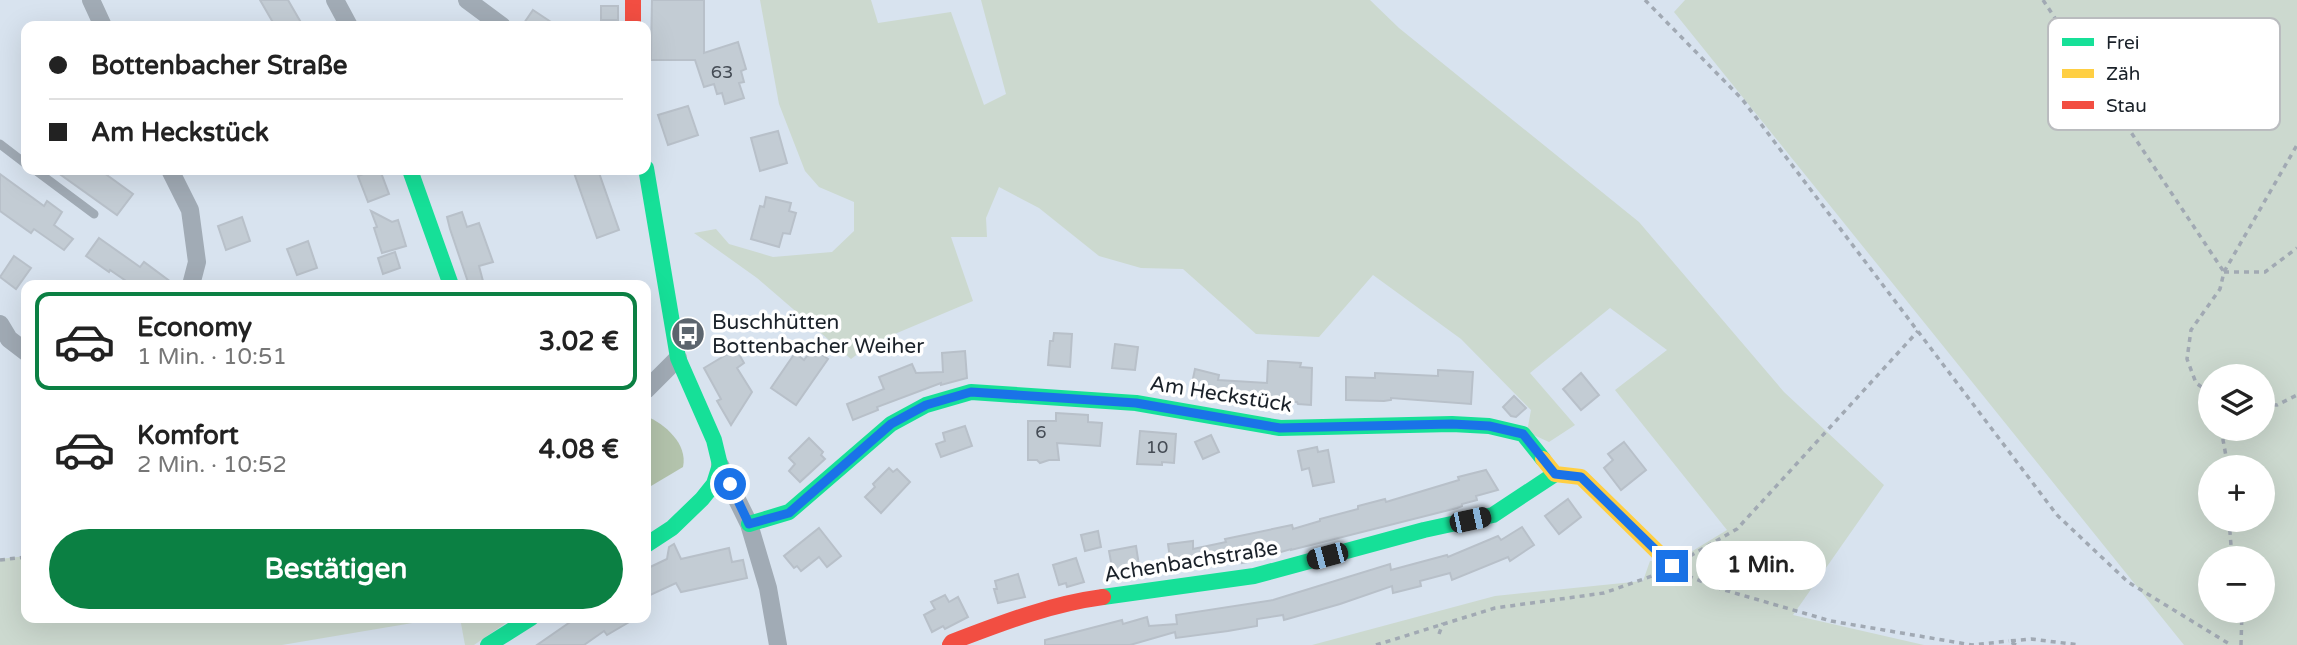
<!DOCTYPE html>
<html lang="de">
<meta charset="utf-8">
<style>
body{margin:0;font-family:"Varela Round",sans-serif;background:#f6f6f6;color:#222;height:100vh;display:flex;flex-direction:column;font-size:26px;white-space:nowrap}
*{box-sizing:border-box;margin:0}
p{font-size:23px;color:#767676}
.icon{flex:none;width:38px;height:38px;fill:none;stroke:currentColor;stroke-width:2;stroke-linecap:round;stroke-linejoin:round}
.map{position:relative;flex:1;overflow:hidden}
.panel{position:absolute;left:21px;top:280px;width:630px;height:343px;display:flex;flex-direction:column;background:#fff;border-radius:14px;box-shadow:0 7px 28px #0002}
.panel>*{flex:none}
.top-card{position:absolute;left:21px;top:21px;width:630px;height:154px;border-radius:14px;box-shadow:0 7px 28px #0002;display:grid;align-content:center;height:154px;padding:0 28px;background:#fff}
.fabs{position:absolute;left:2198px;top:364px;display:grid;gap:14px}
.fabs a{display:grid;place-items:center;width:77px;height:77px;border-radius:50%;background:#fff;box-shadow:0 7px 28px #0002;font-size:35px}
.end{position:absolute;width:32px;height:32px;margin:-16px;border:9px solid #1a73e8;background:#fff;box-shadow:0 0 0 4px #fff}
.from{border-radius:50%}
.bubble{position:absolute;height:49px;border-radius:24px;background:#fff;box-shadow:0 7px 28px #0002;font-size:23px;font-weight:700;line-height:49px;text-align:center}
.car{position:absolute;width:21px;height:42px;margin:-21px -10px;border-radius:9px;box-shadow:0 0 5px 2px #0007;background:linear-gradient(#222 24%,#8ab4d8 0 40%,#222 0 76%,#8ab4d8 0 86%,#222 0)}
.top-card b{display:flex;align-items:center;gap:24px;height:66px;font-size:26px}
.top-card b+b{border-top:2px solid #e0e0e0}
.top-card i{width:18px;height:18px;background:#222}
ul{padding:12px 0 0;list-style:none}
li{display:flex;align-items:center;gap:21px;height:98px;margin:0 14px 10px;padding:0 14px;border:4px solid transparent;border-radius:14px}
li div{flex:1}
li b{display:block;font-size:26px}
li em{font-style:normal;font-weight:700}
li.on{border-color:#0b8043}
li>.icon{width:63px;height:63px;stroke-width:1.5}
.cta{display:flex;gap:14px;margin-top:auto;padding:14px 28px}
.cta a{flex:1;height:80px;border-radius:42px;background:#0b8043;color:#fff;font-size:28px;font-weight:700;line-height:80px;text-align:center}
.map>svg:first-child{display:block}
.green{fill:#ccd9cf;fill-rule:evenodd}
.water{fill:#b3c3ac}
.building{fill:#c3ccd4;stroke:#b8c0c9;stroke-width:2}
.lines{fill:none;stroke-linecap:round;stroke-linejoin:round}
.path{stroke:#a1a9b3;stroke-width:3.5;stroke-dasharray:5 5;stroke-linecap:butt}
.lane{stroke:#a1abb5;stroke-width:9}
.street{stroke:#a1abb5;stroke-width:18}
.fast{stroke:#16e098;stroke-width:16}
.slow{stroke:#ffcf43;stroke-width:16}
.jam{stroke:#f24e42;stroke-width:16}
.route{stroke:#1a73e8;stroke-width:9}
.labels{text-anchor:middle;stroke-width:7;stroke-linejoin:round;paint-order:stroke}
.number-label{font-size:18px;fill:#454c55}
.poi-label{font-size:21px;fill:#1a2129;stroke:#fff;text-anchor:start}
.street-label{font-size:21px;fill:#1a2129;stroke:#fff}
.key{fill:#fff;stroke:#babcbf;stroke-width:2}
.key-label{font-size:19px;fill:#1a2129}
</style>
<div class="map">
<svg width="2297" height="645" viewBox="0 0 2297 645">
<rect width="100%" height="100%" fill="#d8e3ef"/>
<g class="green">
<polygon points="760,0 871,0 878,23 951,12 984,105 1006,94 981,0 1370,0 1399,28 1639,222 1784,392 1884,485 1793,615 1924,645 1312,645 1495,596 1643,581 1650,561 1676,561 1727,530 1615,390 1667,350 1610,308 1530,373 1575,425 1549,442 1527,432 1531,410 1461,339 1373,275 1319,337 1256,334 1183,269 1141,268 1099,256 1039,208 999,187 986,218 987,237 951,237 973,301 871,344 851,359 757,278 694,233 716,229 729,244 773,257 832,252 854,231 854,202 819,187 805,171 779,104"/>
<path d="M1685,0H2297V645H2184L1674,12ZM2263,376V429H2210V376ZM2263,467V520H2210V467ZM2263,558V611H2210V558Z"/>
<polygon points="26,556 26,618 442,618 282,645 0,645 0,559"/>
<polygon points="460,618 513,618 474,645 465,645"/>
</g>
<path class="water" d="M646,416C665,424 688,444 683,467L646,489Z"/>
<g class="building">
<polygon points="260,0 288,0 303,26 275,26"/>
<polygon points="652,0 704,0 704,53 738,42 746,69 741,71 744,82 739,83 744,98 725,104 722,93 717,94 714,84 704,87 695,60 651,60"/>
<rect x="601" y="6" width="17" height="14"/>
<polygon points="533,10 557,26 522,26"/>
<polygon points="688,106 698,135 668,145 658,115"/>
<polygon points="778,131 787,163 760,171 751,138"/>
<polygon points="54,170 100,170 133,194 117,215"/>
<polygon points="374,170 380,170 389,194 368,202 358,176"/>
<polygon points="573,170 598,170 619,230 597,238"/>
<polygon points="0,174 44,206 47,201 62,212 54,225 73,239 64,250 34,229 31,233 0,211"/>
<polygon points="766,197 791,203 789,211 796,213 790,234 783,233 779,247 751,239 760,206 764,207"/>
<polygon points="371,211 392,222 398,220 406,246 382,253 374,228 377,227"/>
<polygon points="462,212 467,227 479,223 493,262 479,266 484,285 469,285 450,229 447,217"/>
<polygon points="242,217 250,241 226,250 218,226"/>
<polygon points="99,238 140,267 144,262 175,285 132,285 110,270 109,272 86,256"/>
<polygon points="308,241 317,268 297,275 287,249"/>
<polygon points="395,252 400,268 383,274 378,258"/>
<polygon points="14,256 31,268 16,289 0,277"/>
<polygon points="1054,333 1072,334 1070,367 1048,365 1050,341 1053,341"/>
<polygon points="1115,344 1138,347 1135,370 1112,368"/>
<polygon points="813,348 828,359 796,405 771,388 795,353 804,360"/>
<polygon points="736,349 744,363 737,368 752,392 731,425 717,401 721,399 704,368"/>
<polygon points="965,351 967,378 941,385 941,383 877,407 878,410 853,420 847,404 884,389 879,377 912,364 916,373 943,372 942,353"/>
<polygon points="1268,361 1301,363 1300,367 1312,368 1311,405 1298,404 1297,402 1233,397 1233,403 1190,393 1195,369 1219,375 1218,380 1267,383"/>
<polygon points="1438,370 1473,372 1471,404 1391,398 1391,400 1384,401 1346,400 1346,377 1375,378 1375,373 1438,376"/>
<polygon points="1581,373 1599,395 1581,410 1563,389"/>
<polygon points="1514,396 1526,408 1516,417 1511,416 1503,407"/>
<polygon points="1056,413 1088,415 1088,422 1102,423 1100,446 1057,443 1059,460 1049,460 1040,463 1037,460 1028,460 1028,421 1056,421"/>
<polygon points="965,426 972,446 941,457 936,444 945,441 943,433"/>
<polygon points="1140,431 1176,434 1174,463 1162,462 1162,465 1137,464"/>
<polygon points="1211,435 1219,452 1203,459 1195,442"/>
<polygon points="809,438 823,452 821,455 825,459 800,482 789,471 795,464 789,458"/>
<polygon points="1624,442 1646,470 1621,490 1604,468 1613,460 1608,454"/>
<polygon points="1317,447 1318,452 1328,450 1334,482 1313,486 1309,468 1302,470 1298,451"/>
<polygon points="889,468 893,472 897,469 910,482 881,513 865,497 875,487 873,484"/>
<polygon points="1486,470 1498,490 1476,496 1477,500 1462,504 1462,506 1457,508 1291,550 1291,549 1247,562 1242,563 1241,559 1195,568 1195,565 1179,567 1178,564 1171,565 1168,544 1193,541 1193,549 1226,542 1225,539 1292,525 1293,529 1320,521 1320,519 1358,509 1358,506 1385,499 1386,502 1459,480 1458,477"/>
<polygon points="1568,499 1581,517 1559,534 1545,516"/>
<polygon points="1522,527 1534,545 1510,561 1508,557 1452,580 1450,573 1420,581 1421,586 1393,593 1392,586 1340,604 1284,620 1283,615 1257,619 1257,626 1228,631 1176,638 1175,632 1130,645 1045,645 1045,640 1122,620 1123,624 1147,617 1149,626 1177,624 1176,615 1273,600 1390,564 1391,570 1447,555 1448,557 1498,536 1501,540"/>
<polygon points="819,528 841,556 827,567 819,557 801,571 797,566 794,568 784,556"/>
<polygon points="1098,531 1101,547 1085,551 1081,535"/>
<polygon points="674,544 681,559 729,548 732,562 743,560 747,578 681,592 676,583 646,597 646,569 667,559 669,547"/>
<polygon points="1136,546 1140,572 1123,575 1123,571 1113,573 1109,551"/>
<polygon points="1076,558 1084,582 1067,587 1066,583 1059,585 1053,565"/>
<polygon points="1018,574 1025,597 998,603 994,589 997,589 995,581"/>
<polygon points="945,595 949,602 958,597 968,617 945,629 943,626 932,632 924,615 935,609 931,602"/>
<polygon points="576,618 636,618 607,635 604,631 584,645 537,645"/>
</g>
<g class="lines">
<g class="path">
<polyline points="1645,0 1742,99 2057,515 2128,582 2231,645"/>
<polyline points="2043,0 2224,272"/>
<polyline points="2224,272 2265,272 2297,248"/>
<polyline points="2210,393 2196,383 2187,359 2191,330 2220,289 2224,272 2297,145"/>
<polyline points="2263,404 2277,405 2297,395"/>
<polyline points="2221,429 2228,467"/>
<polyline points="2229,520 2232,558"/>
<polyline points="1690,556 1737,529 1918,331"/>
<polyline points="0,560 26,557"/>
<polyline points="1688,576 1721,589 1831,621 1972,645 2009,641"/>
<polyline points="1439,634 1443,623"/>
<polyline points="1376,645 1495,608 1604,593 1652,576"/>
<polyline points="2016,645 2009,641 2031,639 2080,645"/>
<polyline points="2241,645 2242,611"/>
</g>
<g class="lane">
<polyline points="0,144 26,164"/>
<polyline points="35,170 94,214"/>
</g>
<g class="street">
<polyline points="91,0 103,26"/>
<polyline points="335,0 349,26"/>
<polyline points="467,0 502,26"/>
<polyline points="170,170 190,210 197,262 191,285"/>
<polyline points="0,324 9,339 26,352"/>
<polyline points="646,390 678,358"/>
<polyline points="720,465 749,524 768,588 778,645"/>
</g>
<g class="fast">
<polyline points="646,168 678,358 714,440 720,465 714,484 702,499 672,528 646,545"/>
<polyline points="410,170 451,285"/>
<polyline points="749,524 789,512 891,424 926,405 971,392 1136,403 1280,428 1452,424 1489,426 1523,434 1543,459"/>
<polyline points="1103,597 1254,576 1424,530 1493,515 1555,474"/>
<polyline points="488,645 531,618"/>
</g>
<polyline class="slow" points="1543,459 1555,474 1581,477 1672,566"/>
<g class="jam">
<polyline points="633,0 633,26"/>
<path d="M950,645L952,642C1002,623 1050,604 1103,597"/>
</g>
</g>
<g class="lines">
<polyline class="route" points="730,484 749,524 789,513 891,424 926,405 971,392 1136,403 1280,428 1452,424 1489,426 1523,434 1555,474 1581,477 1672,566"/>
</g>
<defs>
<g id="bus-disc" transform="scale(1.75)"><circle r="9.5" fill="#5c656e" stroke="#fff"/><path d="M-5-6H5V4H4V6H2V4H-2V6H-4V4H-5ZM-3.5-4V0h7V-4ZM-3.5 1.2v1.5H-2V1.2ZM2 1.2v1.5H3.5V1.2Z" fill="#fff"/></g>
</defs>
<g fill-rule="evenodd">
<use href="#bus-disc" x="688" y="334"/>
</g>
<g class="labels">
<g class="number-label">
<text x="722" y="78">63</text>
<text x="1041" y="438">6</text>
<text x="1157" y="453">10</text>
</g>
<g class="poi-label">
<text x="712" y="329">Buschhütten<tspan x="712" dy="24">Bottenbacher Weiher</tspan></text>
</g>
<g class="street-label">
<text transform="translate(1221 394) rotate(9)" y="7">Am Heckstück</text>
<text transform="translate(1191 561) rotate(-9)" y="7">Achenbachstraße</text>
</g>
</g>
<rect x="2048" y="18" width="232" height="112" rx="10" class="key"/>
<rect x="2062" y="38" width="32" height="8" fill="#16e098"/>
<rect x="2062" y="69" width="32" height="9" fill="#ffcf43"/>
<rect x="2062" y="101" width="32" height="8" fill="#f24e42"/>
<g class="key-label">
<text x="2106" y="49">Frei</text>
<text x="2106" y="80">Zäh</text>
<text x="2106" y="112">Stau</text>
</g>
</svg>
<div class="fabs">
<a><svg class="icon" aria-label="layers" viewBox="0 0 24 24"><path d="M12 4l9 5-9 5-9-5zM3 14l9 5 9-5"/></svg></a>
<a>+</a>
<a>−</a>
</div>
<i class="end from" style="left:730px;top:484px"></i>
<i class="end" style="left:1672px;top:566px"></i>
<div class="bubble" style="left:1696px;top:541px;width:130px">1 Min.</div>
<i class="car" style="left:1470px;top:520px;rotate:78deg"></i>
<i class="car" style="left:1327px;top:556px;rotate:255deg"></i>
<div class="top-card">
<b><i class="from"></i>Bottenbacher Straße</b>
<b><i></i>Am Heckstück</b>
</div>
<section class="panel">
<ul>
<li class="on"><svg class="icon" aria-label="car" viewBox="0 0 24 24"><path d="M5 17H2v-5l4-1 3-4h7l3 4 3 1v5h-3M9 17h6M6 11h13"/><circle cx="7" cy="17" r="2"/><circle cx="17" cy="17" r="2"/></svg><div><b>Economy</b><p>1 Min. · 10:51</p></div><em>3.02 €</em></li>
<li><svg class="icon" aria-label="car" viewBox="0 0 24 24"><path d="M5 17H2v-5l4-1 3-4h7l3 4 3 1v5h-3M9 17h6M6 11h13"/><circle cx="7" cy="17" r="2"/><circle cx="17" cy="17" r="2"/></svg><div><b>Komfort</b><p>2 Min. · 10:52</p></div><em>4.08 €</em></li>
</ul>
<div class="cta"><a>Bestätigen</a></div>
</section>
</div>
